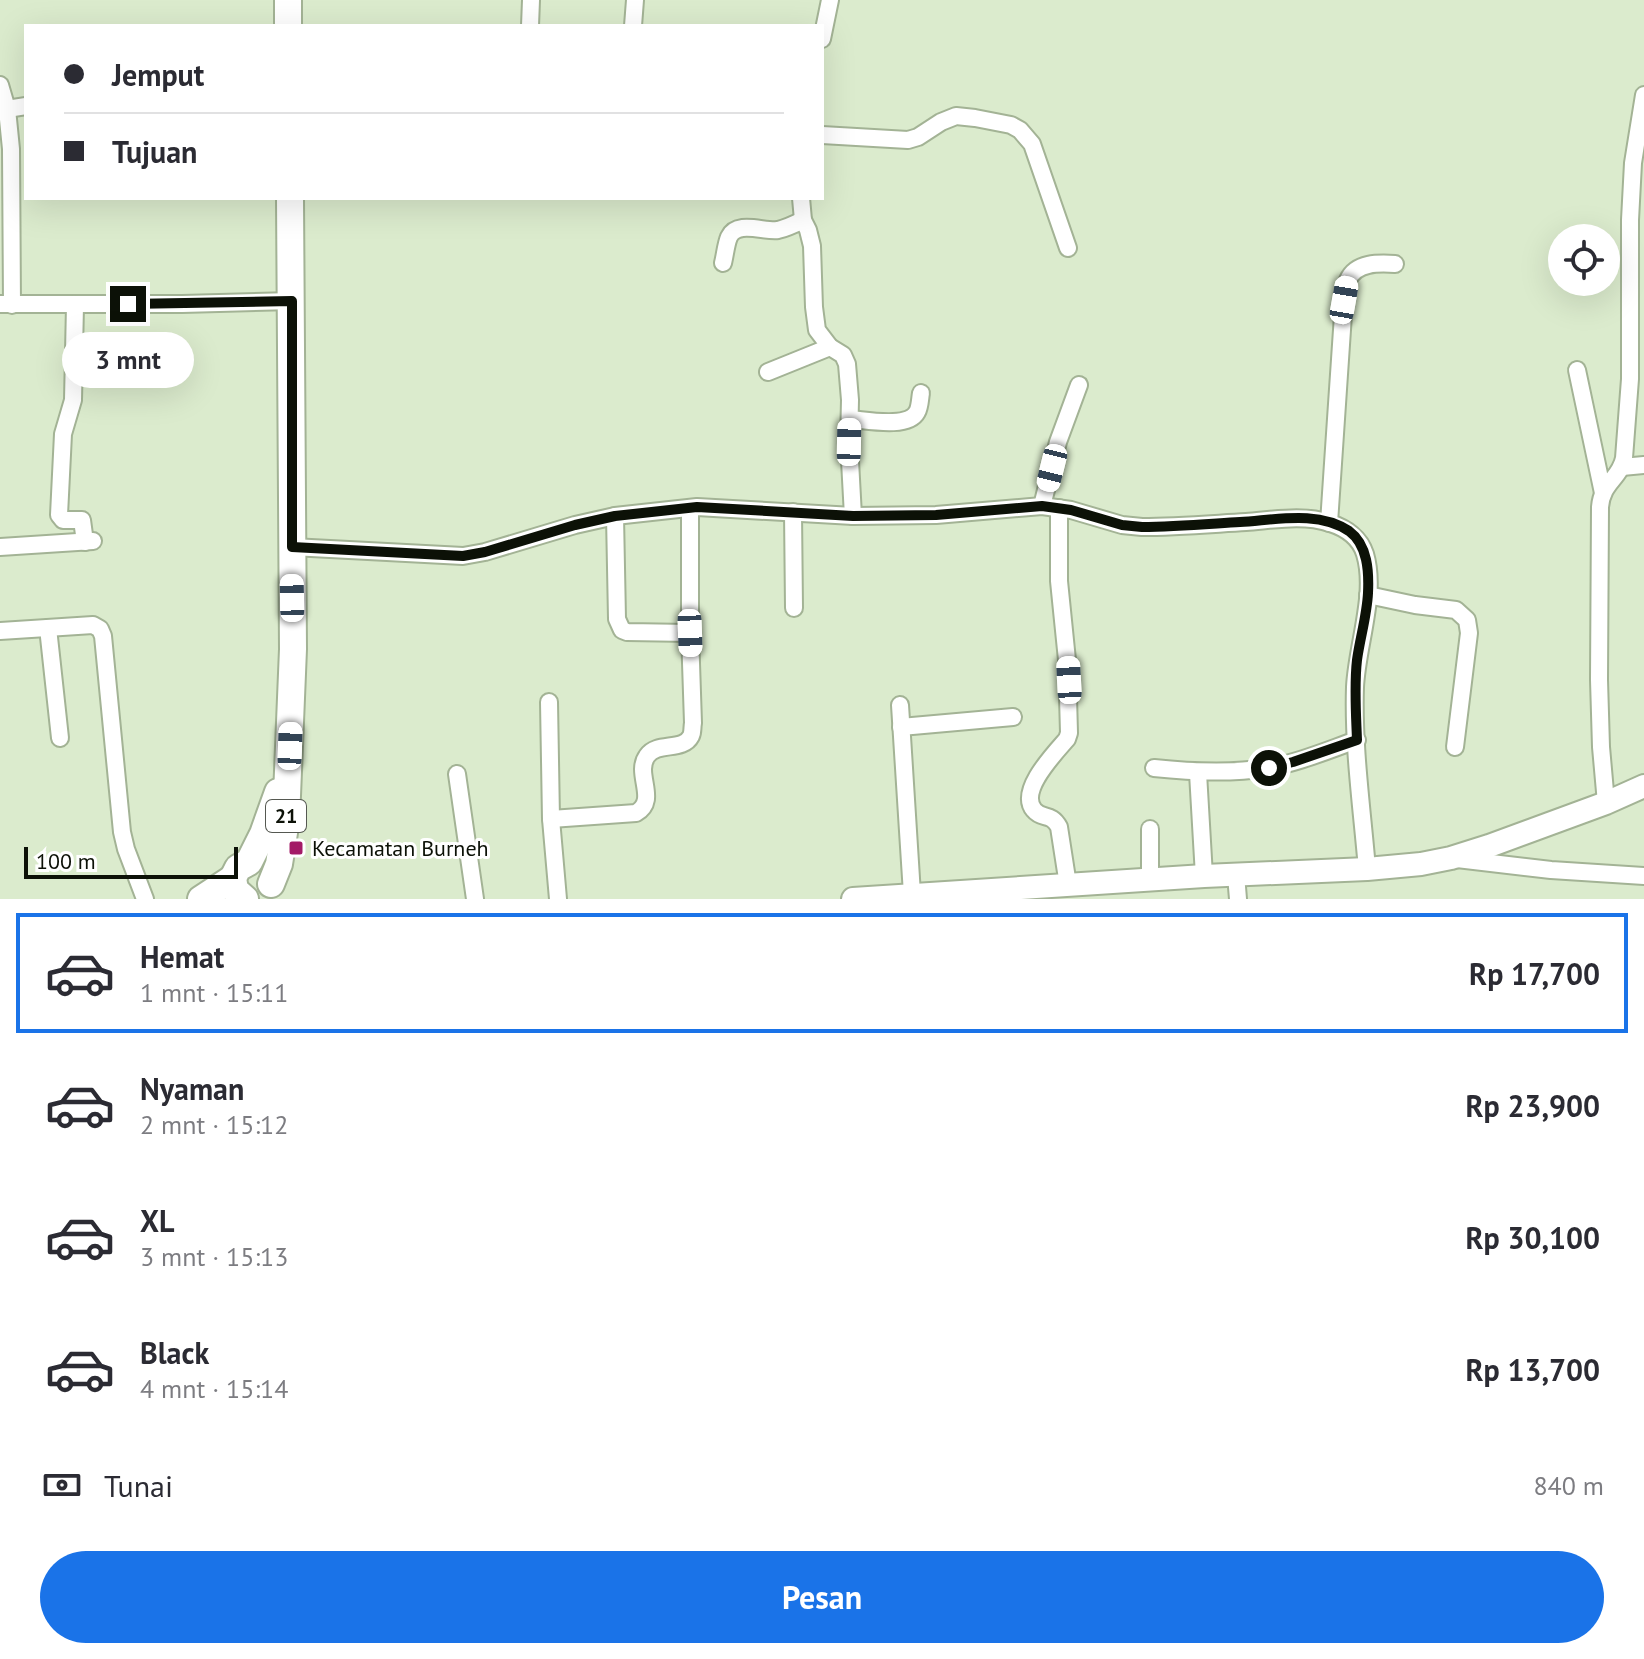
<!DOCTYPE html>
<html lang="id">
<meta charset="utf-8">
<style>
body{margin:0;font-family:"PT Sans",sans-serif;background:#f2f2f3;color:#2b2b33;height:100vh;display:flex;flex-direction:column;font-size:30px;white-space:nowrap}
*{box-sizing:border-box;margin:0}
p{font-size:26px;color:#7c7c81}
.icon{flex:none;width:44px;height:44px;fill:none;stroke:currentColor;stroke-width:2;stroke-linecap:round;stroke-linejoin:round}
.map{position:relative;height:899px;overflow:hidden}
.details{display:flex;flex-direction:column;background:#fff;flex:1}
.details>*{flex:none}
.top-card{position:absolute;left:24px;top:24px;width:800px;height:176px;border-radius:0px;box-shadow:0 8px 32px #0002;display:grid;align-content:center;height:176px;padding:0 40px;background:#fff}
.controls{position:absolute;left:1548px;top:224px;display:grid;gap:16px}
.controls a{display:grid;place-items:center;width:72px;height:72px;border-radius:50%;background:#fff;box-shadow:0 8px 32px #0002;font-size:40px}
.scale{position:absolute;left:24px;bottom:20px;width:214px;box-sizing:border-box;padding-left:8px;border:4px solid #0c1107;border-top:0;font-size:22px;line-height:28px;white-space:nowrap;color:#0c1107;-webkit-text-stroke:6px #fff;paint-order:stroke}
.end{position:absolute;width:36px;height:36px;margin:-18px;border:10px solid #0c1107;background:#fff;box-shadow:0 0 0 4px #fff}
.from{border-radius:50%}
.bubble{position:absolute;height:56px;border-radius:28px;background:#fff;box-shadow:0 8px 32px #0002;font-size:26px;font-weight:600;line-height:56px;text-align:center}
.car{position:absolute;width:24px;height:48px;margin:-24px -12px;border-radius:10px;box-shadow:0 0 6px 2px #0007;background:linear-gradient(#fff 24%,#345 0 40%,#fff 0 76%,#345 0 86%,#fff 0)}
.top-card b{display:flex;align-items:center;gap:28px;height:76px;font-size:30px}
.top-card b+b{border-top:2px solid #e1e1e2}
.top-card i{width:20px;height:20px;background:#2b2b33}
ul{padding:14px 0 0;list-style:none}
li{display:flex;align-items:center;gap:24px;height:120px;margin:0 16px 12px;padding:0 24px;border:4px solid transparent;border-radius:0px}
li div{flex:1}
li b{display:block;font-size:30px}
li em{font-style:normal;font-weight:600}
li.selected{border-color:#1a73e8}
li>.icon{width:72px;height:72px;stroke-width:1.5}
.pay{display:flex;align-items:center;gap:20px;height:88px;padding:0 40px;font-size:30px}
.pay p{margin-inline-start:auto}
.cta{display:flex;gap:16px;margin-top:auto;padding:16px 40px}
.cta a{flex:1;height:92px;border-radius:48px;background:#1a73e8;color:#fff;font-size:32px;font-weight:600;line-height:92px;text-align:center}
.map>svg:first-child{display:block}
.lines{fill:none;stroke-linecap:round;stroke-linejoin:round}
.minor-casing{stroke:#a3b395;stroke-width:20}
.secondary-casing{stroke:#a3b395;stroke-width:26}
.trunk-casing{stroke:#a3b395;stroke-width:30}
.minor{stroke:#fff;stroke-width:16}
.secondary{stroke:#fff;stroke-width:22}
.trunk{stroke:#fff;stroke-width:26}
.route{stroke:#0c1107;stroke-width:10}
.poi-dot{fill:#a31b66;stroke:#fff;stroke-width:3}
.labels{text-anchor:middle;stroke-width:6;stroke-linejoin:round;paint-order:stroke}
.shield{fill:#fff;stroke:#555851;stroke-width:2}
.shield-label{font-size:20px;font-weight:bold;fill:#0c1107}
.poi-label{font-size:22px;fill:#0c1107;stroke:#fff;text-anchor:start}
</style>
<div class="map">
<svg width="1644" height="899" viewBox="0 0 1644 899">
<rect width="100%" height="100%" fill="#dbebcd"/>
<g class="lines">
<g class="minor-casing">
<g id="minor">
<polyline points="530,26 531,0"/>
<polyline points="633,26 635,0"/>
<polyline points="822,39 830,0"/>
<polyline points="0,85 7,109 11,149 12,305"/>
<polyline points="7,109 26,106"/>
<polyline points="822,135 908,140 918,137 941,122 956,116 975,118 1011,125 1020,130 1032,144 1068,248"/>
<polyline points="801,198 803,220 808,230 812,246 814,307 817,330 830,347 843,355 847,364 850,400 849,442 853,516"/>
<path d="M723,263C725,255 726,244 729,237C737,220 764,232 778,230C787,228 795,224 803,220"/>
<polyline points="0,304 182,304 292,301"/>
<polyline points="75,305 73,400 63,434 59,515 63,520 82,520 85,542"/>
<polyline points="1577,370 1603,493"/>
<polyline points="768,372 830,347"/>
<path d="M850,419C866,420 908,429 917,412C920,407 920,398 921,393"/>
<polyline points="1622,467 1644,465"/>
<polyline points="1042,506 1058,442 1079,385"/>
<path d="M1059,508V581L1067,660L1069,733L1067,739C1054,754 1018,791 1034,810C1042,820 1051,812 1059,827L1068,885"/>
<polyline points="793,512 794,608"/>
<polyline points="615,516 617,619 622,630 627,632 690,633"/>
<path d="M1329,523L1344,300C1345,294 1346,286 1348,280C1356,262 1379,263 1395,264"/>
<polyline points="0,547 93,541"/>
<path d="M292,547L463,556L485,552L575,525L615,516L697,507L853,516L936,515L1042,506L1071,510L1122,525L1142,527C1176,527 1211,524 1246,522C1273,520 1303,514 1330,523C1346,528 1360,538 1365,554C1377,594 1357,645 1355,687C1353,747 1362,809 1367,869"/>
<polyline points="1368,595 1415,605 1456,610 1467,620 1469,633 1455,747"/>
<polyline points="48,628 60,738"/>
<polyline points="0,631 93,625 100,629 103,636 122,832 126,849 145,899"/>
<polyline points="549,702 551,819 558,899"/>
<polyline points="900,705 912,894"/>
<polyline points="901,727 1013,717"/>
<path d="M1154,768C1192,772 1229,774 1267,768C1298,763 1328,750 1357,740"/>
<polyline points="1198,773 1204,876"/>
<polyline points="457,774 475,899"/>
<path d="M1606,803L1601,747L1599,680L1600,507C1602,482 1620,479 1624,458L1630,379V220L1633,163L1644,95"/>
<path d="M551,819L636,813C659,800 634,774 647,756C657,741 683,752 691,736C693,732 692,728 693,723L690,633V508"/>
<polyline points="1457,859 1551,870 1644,876"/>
<polyline points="1236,875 1238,899"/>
<polyline points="1150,880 1150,829"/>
</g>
</g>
<g class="secondary-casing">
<polyline id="secondary" points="853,899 1204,876 1367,869 1421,864 1451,858 1489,846 1606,803 1644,786"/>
</g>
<g class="trunk-casing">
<g id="trunk">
<polyline points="288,0 288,26"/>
<polyline points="271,884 279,864 286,820 293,649 290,198"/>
<polyline points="201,899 233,878"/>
<polyline points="245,899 235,890 233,878 238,868 249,862 263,834 278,792"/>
</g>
</g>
<use href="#minor" class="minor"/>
<use href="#secondary" class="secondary"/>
<use href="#trunk" class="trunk"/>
</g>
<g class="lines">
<path class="route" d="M128,304L292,301V547L463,556L485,552L575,525L615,516L697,507L853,516L936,515L1042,506L1071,510L1122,525L1142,527C1175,527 1208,524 1240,522C1275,520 1318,510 1349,531C1368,545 1369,572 1368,593C1367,615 1360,638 1357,660C1354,686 1356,713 1357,740L1293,762L1269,768"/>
</g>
<rect class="poi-dot" x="288" y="840" width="16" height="16" rx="4"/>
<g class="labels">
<rect class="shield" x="266" y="800" width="40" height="32" rx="6"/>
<g class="shield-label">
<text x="286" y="823">21</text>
</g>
<g class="poi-label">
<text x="312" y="856">Kecamatan Burneh</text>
</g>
</g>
</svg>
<div class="controls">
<a><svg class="icon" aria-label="locate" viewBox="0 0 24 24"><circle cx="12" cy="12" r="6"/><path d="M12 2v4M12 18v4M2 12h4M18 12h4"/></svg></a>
</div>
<div class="scale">100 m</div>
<i class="end from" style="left:1269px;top:768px"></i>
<i class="end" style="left:128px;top:304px"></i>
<div class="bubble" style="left:62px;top:332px;width:132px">3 mnt</div>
<i class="car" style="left:1344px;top:300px;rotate:10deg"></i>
<i class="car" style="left:849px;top:442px;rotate:1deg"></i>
<i class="car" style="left:1052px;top:468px;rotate:194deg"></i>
<i class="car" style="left:292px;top:598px;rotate:359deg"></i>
<i class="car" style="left:690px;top:633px;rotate:178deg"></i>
<i class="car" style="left:1069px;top:680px;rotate:357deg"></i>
<i class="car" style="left:290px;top:746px;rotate:2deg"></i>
<div class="top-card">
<b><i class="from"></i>Jemput</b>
<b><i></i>Tujuan</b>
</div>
</div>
<section class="details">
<ul>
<li class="selected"><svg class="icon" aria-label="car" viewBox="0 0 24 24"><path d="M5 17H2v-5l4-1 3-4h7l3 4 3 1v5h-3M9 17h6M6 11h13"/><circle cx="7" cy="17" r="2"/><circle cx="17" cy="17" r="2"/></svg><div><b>Hemat</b><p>1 mnt · 15:11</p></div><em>Rp 17,700</em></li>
<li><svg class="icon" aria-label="car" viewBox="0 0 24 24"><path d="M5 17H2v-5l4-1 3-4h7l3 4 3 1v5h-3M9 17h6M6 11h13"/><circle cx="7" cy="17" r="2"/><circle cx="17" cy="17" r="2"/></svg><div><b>Nyaman</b><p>2 mnt · 15:12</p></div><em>Rp 23,900</em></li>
<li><svg class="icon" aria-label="car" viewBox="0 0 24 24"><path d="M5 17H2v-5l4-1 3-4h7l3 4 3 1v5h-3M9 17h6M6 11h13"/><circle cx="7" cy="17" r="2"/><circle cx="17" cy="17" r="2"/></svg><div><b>XL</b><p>3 mnt · 15:13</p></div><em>Rp 30,100</em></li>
<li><svg class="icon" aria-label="car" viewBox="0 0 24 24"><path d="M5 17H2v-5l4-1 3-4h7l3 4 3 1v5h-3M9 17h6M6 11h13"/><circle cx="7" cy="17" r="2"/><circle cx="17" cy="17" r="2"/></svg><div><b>Black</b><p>4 mnt · 15:14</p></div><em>Rp 13,700</em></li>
</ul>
<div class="pay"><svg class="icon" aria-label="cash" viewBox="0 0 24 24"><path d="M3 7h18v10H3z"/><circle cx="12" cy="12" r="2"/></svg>Tunai<p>840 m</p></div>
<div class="cta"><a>Pesan</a></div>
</section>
